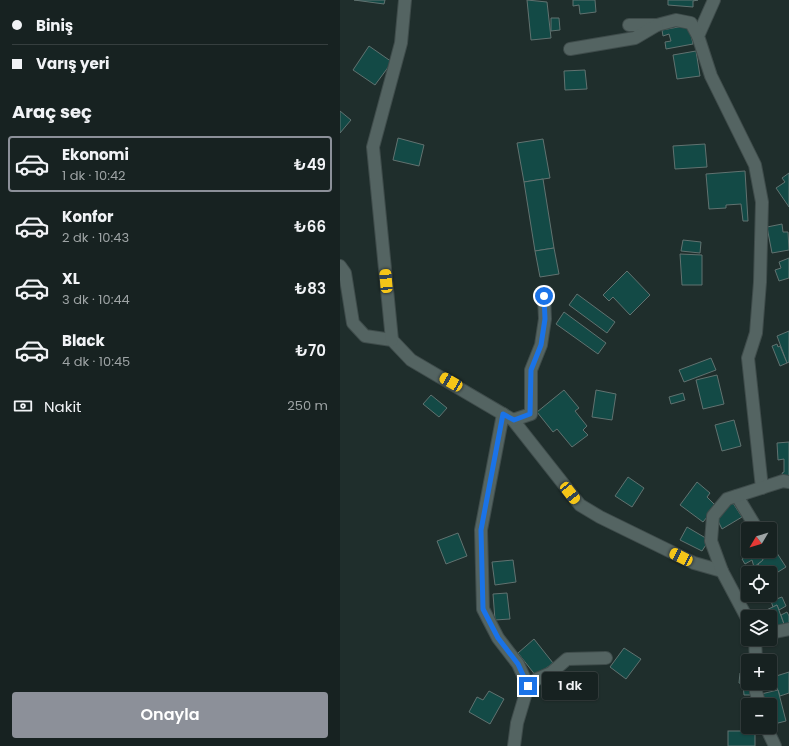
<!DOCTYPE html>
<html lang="tr">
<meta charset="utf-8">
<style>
body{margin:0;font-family:Poppins,sans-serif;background:#242f2e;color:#f1f3f6;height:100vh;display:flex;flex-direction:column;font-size:15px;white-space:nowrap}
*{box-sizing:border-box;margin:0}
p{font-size:13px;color:#9ea4a5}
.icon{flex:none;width:22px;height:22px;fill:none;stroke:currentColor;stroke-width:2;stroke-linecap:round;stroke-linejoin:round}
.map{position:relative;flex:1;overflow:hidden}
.drawer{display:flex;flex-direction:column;background:#172221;width:340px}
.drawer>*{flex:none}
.guide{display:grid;align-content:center;height:88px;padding:0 12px;background:#172221}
.needle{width:26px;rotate:232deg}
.buttons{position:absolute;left:401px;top:522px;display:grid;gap:8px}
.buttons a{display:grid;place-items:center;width:36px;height:36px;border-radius:4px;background:#172221;box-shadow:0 1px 3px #0004,0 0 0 1px #363f3f;font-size:20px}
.end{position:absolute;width:18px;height:18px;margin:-9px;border:5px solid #1a73e8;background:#fff;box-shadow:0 0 0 2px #fff}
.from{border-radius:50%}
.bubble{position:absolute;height:28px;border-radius:4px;background:#172221;box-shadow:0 1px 3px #0004,0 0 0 1px #363f3f;font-size:13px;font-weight:600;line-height:28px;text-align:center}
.car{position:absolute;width:12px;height:24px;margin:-12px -6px;border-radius:5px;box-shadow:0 0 3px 1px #0007;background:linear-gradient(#f5c518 24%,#345 0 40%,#f5c518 0 76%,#345 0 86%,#f5c518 0)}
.guide b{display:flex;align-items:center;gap:14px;height:38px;font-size:15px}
.guide b+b{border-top:1px solid #363f3f}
.guide i{width:10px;height:10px;background:#f1f3f6}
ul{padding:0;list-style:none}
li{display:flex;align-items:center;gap:12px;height:56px;margin:0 8px 6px;padding:0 4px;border:2px solid transparent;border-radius:4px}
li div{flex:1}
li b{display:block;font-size:15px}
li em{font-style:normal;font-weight:600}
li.current{border-color:#8c9099}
li>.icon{width:36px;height:36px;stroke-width:1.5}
h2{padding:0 12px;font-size:18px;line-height:48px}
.pay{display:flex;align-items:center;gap:10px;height:44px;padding:0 12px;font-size:15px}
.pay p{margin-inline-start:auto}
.button{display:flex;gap:8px;margin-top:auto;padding:8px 12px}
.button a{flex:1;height:46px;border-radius:4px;background:#8c9099;color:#fff;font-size:16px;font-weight:600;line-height:46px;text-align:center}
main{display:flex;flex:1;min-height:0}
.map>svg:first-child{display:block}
.building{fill:#134a46;stroke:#617270}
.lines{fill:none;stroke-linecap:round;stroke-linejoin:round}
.minor-casing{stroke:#3f4c4b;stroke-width:14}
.minor{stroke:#546462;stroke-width:12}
.route{stroke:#1a73e8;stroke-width:5}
</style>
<main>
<section class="drawer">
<div class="guide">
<b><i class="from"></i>Biniş</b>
<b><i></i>Varış yeri</b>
</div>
<h2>Araç seç</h2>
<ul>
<li class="current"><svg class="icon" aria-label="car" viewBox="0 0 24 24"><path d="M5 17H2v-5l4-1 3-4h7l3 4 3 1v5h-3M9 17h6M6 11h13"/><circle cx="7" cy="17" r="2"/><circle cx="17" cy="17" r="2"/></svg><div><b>Ekonomi</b><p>1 dk · 10:42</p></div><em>₺49</em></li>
<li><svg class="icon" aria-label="car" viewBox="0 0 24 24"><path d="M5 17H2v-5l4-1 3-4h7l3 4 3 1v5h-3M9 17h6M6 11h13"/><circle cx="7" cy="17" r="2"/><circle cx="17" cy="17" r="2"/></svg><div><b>Konfor</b><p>2 dk · 10:43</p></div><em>₺66</em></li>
<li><svg class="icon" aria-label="car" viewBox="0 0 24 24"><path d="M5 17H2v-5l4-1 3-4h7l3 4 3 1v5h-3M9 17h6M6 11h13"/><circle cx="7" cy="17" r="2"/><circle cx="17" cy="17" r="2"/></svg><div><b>XL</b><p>3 dk · 10:44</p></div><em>₺83</em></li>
<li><svg class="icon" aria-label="car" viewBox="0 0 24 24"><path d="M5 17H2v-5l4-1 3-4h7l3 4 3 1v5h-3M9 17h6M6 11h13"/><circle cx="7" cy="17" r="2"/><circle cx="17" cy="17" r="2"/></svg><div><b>Black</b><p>4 dk · 10:45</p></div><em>₺70</em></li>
</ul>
<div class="pay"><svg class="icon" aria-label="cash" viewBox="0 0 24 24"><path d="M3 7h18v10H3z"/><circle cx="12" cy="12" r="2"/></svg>Nakit<p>250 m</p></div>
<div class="button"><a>Onayla</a></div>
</section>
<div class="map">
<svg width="449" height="746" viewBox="0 0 449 746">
<rect width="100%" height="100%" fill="#1f2e2c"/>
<g class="building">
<polygon points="14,0 45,0 44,4"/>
<polygon points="187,0 207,2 211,38 191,40"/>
<polygon points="233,0 255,0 256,12 240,14 239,5 233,6"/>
<polygon points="328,0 358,0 353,1 353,7 328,5"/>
<polygon points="211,18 219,18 220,30 211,31"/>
<polygon points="349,25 353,44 326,49 325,42 331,41 329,34 323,36 322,30"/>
<polygon points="29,46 52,62 35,85 13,70"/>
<polygon points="356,51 360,76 337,79 333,55"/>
<polygon points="245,70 247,89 225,90 224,71"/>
<polygon points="0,111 11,120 0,133"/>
<polygon points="58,138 84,145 79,166 53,160"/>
<polygon points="203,139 210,178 184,182 177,143"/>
<polygon points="365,144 367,167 335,169 333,146"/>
<polygon points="405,171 408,221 403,221 401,204 386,205 386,208 369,209 366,174"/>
<polygon points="449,173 449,207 436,188 445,182 442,178"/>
<polygon points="203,179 214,248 195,251 184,182"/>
<polygon points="442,224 443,232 448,232 449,250 432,253 427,227"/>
<polygon points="343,240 361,242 360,253 341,251"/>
<polygon points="214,248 219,274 200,277 195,251"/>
<polygon points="340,254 362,255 362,285 342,285"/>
<polygon points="449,258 449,278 439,281 435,270 441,268 439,262"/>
<polygon points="287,271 310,295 290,315 273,297 269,301 263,295"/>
<polygon points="237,294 275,322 267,333 229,305"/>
<polygon points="224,312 266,343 258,354 216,324"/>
<polygon points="449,331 449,362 447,363 437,336"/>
<polygon points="437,344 438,347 440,346 447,363 440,366 432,346"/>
<polygon points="371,358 376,370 344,382 339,370"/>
<polygon points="377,375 384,404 363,409 356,380"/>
<polygon points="224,390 239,408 235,411 247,426 243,430 248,435 232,447 217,429 213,432 197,412"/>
<polygon points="256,390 276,394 272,420 252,417"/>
<polygon points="343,393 345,400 331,404 329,397"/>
<polygon points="91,395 107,408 99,417 83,404"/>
<polygon points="394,420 401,446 382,451 375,425"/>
<polygon points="449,442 449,476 443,476 442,473 444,472 444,459 438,460 437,443"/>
<polygon points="288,477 304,488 292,507 275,496"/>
<polygon points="357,482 370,493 367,497 376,506 363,522 340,505"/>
<polygon points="393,503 402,517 382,529 376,517 381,515 379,511"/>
<polygon points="347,527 369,540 362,551 340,540"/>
<polygon points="118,533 127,556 106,564 97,541"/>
<polygon points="432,548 435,550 446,567 430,577 430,573 421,572 426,569 425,567 421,569 418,564 423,560 421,555 430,551"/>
<polygon points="413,551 418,551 423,560 414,567 412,560 405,564 402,559"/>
<polygon points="173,560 176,582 155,585 152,562"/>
<polygon points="167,593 170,619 155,620 153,594"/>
<polygon points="442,597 446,606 439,610 437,605 433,607 431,601"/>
<polygon points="437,605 444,624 430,629 430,617 421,617 420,613"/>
<polygon points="447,612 449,616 449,625 445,627 441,615"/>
<polygon points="194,639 213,663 196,676 178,653"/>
<polygon points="284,648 301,659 286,679 270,667"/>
<polygon points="449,672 449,693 440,696 433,677"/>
<polygon points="400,673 408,673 408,683 414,683 414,695 404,695 403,684 399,683"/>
<polygon points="438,690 446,721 430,725 430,705 424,705 421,694"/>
<polygon points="149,691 164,699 150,724 129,712 137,697 143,700"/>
<rect x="388" y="731" width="27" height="15"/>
</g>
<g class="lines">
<g class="minor-casing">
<g id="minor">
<polyline points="374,0 358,36 371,76 415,165 422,202 420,282 416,333 408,358 422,488"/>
<polyline points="289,25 317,25 336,20 351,23 358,36"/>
<polyline points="230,49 295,38 317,25"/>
<polyline points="0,266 5,273 13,323 25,336 52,340 71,360 173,420 240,505 260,517 354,563 382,571"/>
<polyline points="52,340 33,147 61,43 65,0"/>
<polyline points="163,414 141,530 143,609 158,638 178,664 188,686 177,723 174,746"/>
<polyline points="173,420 191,414 191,370 201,345 205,319 204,296"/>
<polyline points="397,496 417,529"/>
<polyline points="408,620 382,571 371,541 373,516 387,499 443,481 449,482"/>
<polyline points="430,633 449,629"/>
<polyline points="415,639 416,661"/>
<polyline points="416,683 416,692 420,705"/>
<polyline points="188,686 197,679 211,673 227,659 266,658"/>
<polyline points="426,727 435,746"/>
</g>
</g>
<use href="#minor" class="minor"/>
</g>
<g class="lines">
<polyline class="route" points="188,686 178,664 158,638 143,609 141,530 163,414 174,420 190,414 191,370 201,345 205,319 204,296"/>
</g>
</svg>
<div class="buttons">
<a><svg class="needle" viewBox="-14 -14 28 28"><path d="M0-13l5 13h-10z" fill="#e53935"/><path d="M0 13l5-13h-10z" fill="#9ea4a5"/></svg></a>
<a><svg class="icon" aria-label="locate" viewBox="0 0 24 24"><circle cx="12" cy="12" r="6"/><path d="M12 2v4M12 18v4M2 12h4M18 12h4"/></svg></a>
<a><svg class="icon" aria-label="layers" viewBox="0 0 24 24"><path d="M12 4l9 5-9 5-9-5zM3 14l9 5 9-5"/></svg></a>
<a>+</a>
<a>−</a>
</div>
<i class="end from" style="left:204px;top:296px"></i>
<i class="end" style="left:188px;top:686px"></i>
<div class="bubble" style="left:202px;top:672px;width:56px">1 dk</div>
<i class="car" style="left:46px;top:281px;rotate:355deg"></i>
<i class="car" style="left:111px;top:382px;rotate:300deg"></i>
<i class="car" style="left:230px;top:493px;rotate:142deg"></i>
<i class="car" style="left:341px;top:557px;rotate:296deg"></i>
</div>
</main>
